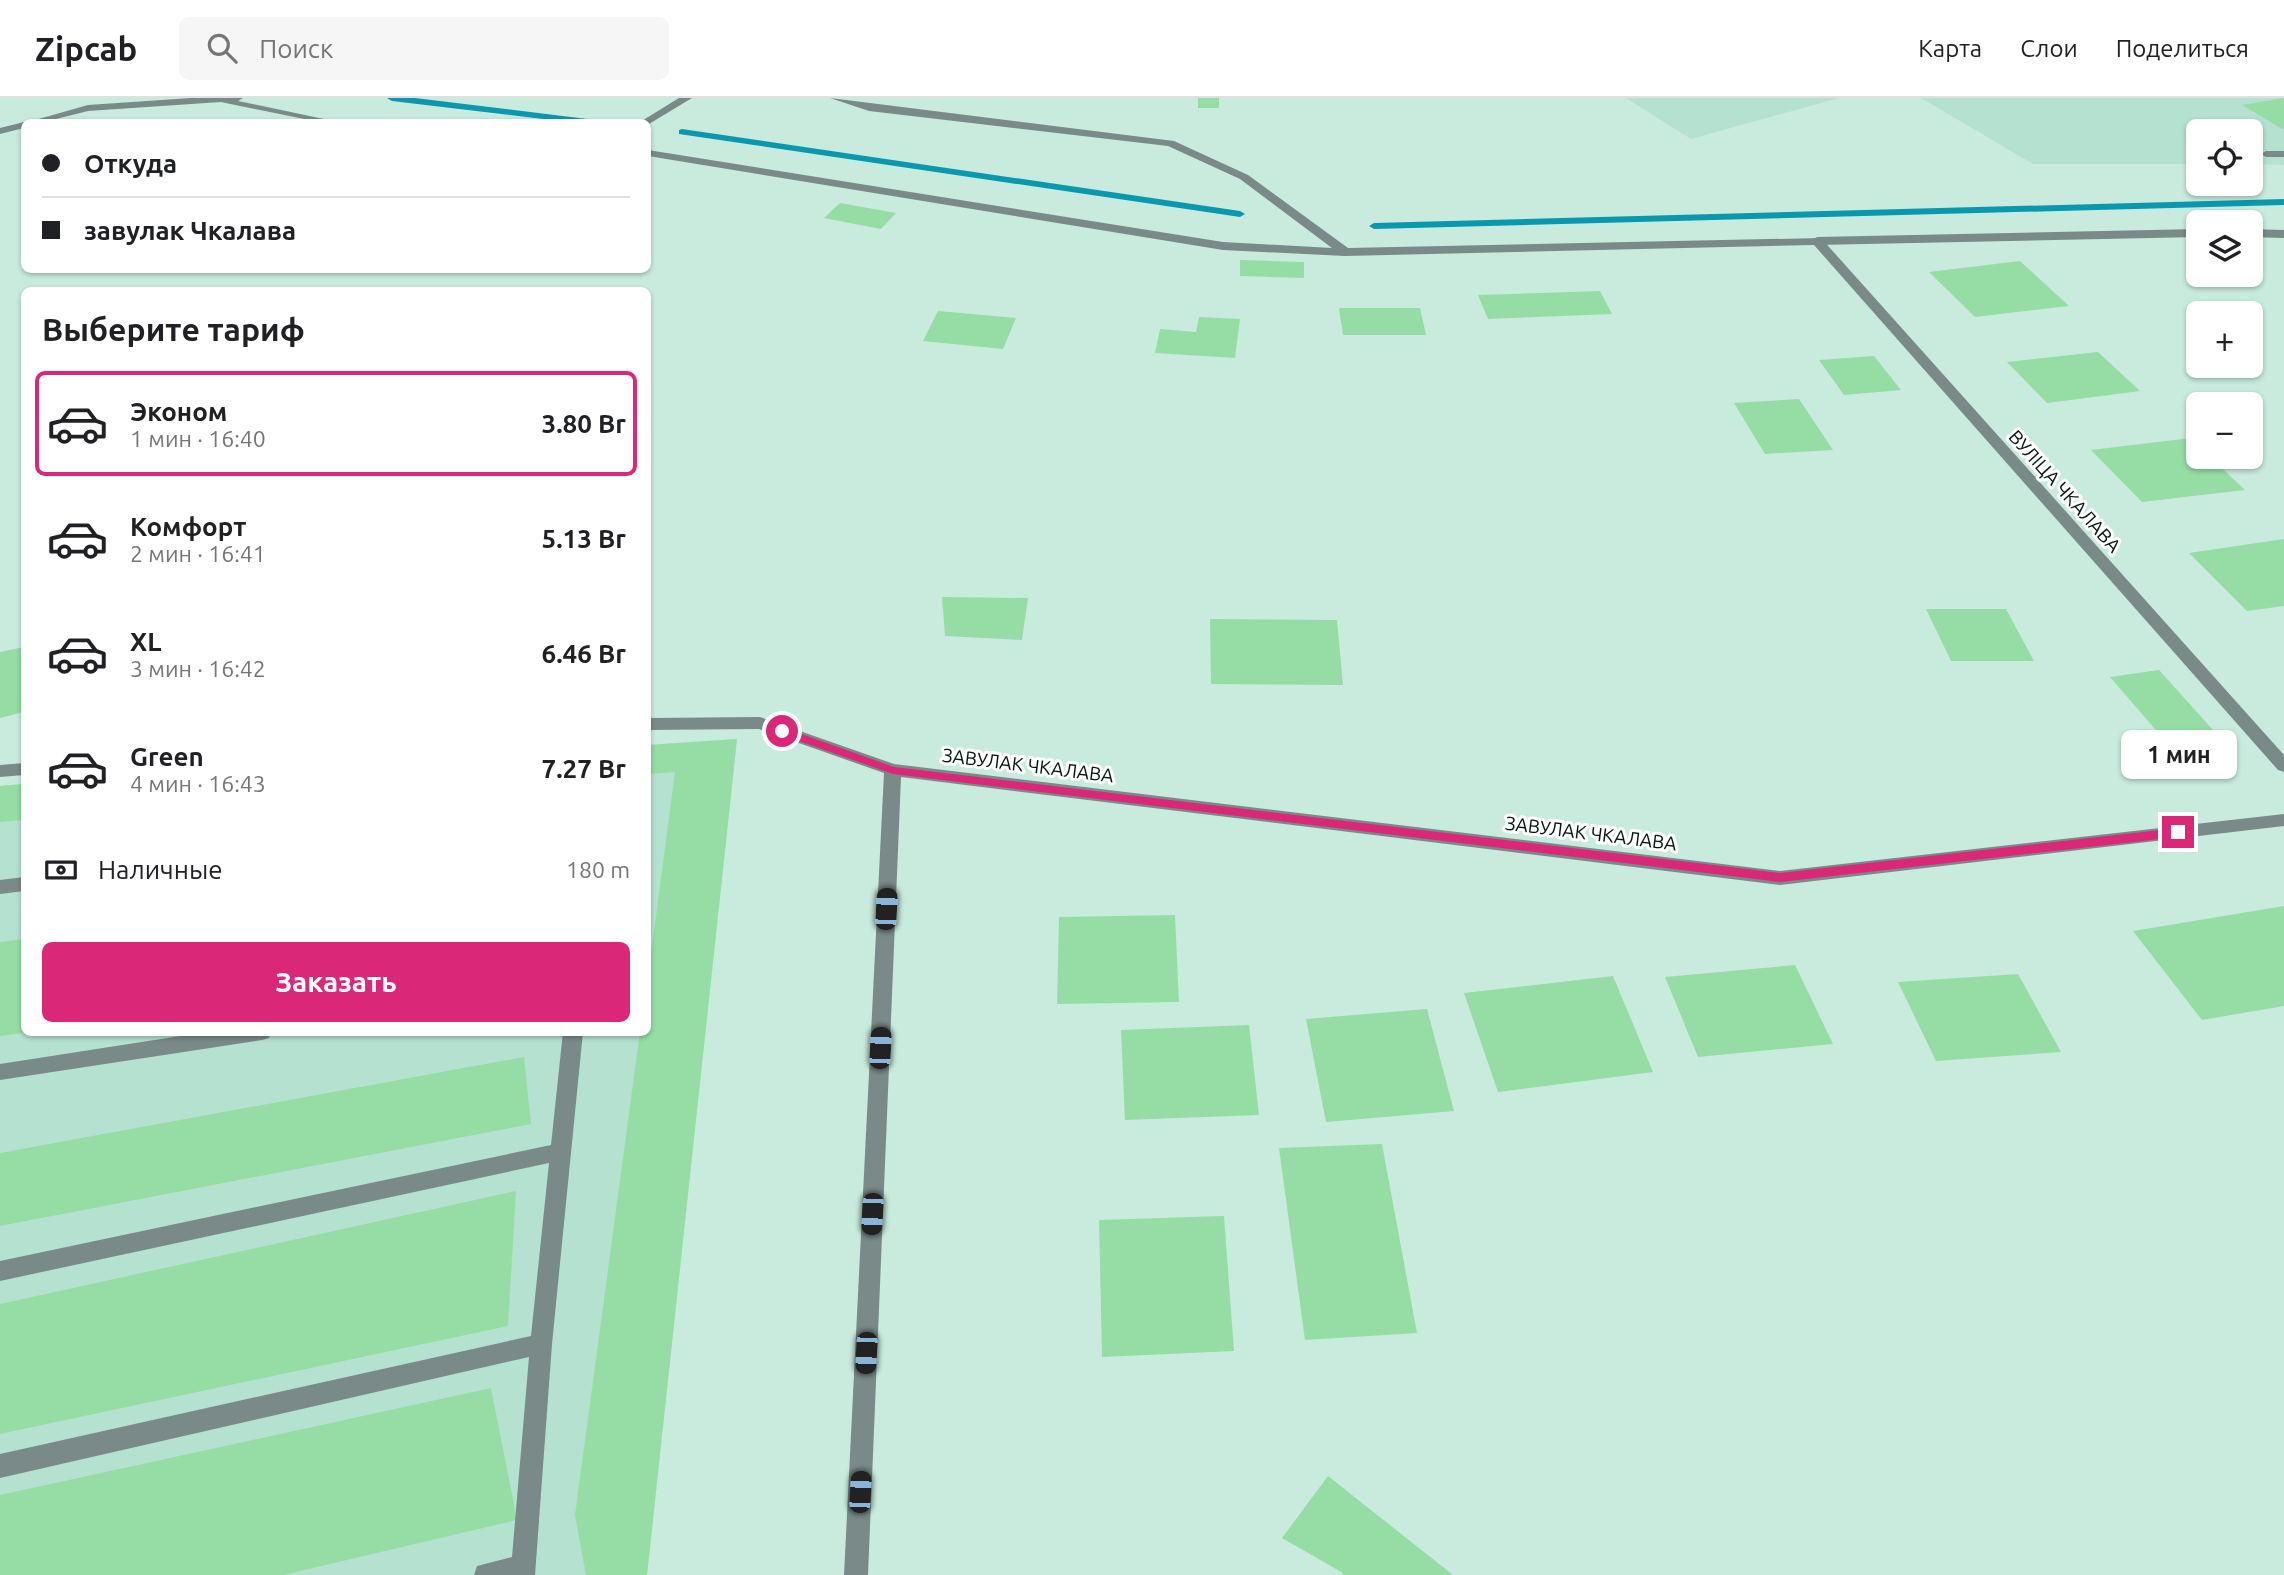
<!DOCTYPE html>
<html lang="ru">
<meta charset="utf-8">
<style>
body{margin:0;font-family:Ubuntu,sans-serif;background:#f6f6f6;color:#202124;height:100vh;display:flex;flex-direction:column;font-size:26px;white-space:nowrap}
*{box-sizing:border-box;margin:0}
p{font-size:23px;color:#757577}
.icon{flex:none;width:38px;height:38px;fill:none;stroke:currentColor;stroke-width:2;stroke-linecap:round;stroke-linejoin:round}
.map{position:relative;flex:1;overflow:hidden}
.side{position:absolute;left:21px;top:189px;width:630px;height:749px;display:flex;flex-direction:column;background:#fff;border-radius:10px;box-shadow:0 2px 5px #0004}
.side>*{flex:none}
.top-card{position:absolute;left:21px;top:21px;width:630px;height:154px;border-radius:10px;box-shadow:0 2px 5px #0004;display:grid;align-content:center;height:154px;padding:0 21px;background:#fff}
.tools{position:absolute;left:2186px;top:21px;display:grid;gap:14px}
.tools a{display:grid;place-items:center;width:77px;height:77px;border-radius:10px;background:#fff;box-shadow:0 2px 5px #0004;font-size:35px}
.end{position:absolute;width:32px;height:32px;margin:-16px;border:9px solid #db2777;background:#fff;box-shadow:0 0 0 4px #fff}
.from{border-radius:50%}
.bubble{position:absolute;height:49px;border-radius:10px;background:#fff;box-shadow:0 2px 5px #0004;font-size:23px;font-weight:700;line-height:49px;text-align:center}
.car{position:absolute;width:21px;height:42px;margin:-21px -10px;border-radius:9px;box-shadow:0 0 5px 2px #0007;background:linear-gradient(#222 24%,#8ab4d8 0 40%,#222 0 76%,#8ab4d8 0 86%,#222 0)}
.top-card b{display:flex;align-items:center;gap:24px;height:66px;font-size:26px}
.top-card b+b{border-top:2px solid #e0e0e0}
.top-card i{width:18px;height:18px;background:#202124}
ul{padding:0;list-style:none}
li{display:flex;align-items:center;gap:21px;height:105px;margin:0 14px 10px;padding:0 7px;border:4px solid transparent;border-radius:10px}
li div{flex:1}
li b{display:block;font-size:26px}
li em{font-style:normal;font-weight:700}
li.current{border-color:#db2777}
li>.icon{width:63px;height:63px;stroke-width:1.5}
h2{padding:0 21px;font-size:32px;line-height:84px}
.pay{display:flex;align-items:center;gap:18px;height:77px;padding:0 21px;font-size:26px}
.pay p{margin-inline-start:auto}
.primary-button{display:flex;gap:14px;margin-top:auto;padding:14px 21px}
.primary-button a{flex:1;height:80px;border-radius:10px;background:#db2777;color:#fff;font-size:28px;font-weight:700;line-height:80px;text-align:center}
header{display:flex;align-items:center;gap:42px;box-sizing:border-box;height:98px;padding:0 35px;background:#fff;border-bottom:2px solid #e0e0e0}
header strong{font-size:33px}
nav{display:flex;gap:38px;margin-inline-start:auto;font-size:24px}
.search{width:490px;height:63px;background:#f6f6f6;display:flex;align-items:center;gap:18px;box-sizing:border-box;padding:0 24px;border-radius:10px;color:#757577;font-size:26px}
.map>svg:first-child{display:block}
.built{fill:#b5e1d1}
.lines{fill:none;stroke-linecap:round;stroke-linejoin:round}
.stream{fill:#0a98ae;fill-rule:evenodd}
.building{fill:#95dda4}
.lane{fill:#7a8a89;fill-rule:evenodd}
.street{fill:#7a8a89;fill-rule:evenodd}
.route{fill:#db2777}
.labels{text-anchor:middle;stroke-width:6;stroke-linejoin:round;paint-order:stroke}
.street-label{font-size:19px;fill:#07140f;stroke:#fff}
</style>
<header>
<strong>Zipcab</strong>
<div class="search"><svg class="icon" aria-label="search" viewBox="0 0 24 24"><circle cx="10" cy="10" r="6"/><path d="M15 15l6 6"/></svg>Поиск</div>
<nav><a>Карта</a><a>Слои</a><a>Поделиться</a></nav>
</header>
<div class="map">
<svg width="2284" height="1477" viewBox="0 0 2284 1477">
<rect width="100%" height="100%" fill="#c8ebde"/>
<g class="built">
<polygon points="1626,0 1839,0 1691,41"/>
<polygon points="1921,0 2284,0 2284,67 2251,66 2250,33 2198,33 2198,66 2033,66"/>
<polygon points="737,641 647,1477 0,1477 0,688 24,686 24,934 648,934 648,647"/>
</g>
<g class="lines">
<g class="stream">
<polygon points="387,0 415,0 587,21 592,24 568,24 392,3"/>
<polygon points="682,31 1240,113 1245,116 1240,119 679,36 679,32"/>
<polygon points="2284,101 2284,107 1374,131 1369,128 1374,125"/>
</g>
</g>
<g class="building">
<rect x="1198" y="0" width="21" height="10"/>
<polygon points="2284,0 2284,31 2282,31 2242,7"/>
<polygon points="840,105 896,115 881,131 824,120"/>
<polygon points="1240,162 1304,164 1304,180 1240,178"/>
<polygon points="2020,163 2069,208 1975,219 1929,174"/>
<polygon points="1600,193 1612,216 1488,221 1478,197"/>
<polygon points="1339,210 1420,210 1426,237 1343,237"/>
<polygon points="938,213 1016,220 1003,251 923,243"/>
<polygon points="1199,219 1240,221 1235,260 1155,255 1160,231 1196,234"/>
<polygon points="2098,254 2140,293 2047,305 2007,264"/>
<polygon points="1874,258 1901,292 1844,297 1819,262"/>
<polygon points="1799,301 1833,352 1765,356 1734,305"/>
<polygon points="2191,340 2198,347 2198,359 2210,359 2245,392 2142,404 2091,352"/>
<polygon points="2284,441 2284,508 2247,513 2189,455"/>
<polygon points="942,499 1028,500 1022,542 945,538"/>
<polygon points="1926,511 2006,511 2034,563 1951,563"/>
<polygon points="1210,521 1337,522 1343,587 1211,586"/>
<polygon points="24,549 24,614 0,620 0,554"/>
<polygon points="2159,572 2213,632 2162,639 2110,579"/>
<polygon points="737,641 647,1477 586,1477 575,1417 640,934 648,934 648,879 675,674 648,676 648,647"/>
<polygon points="24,686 24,722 0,724 0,688"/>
<polygon points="2284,808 2284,908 2202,922 2133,833"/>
<polygon points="1175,817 1179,904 1057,906 1059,819"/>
<polygon points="24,841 24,935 0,938 0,844"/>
<polygon points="1795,867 1833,946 1698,959 1665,879"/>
<polygon points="2018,876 2061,954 1936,963 1898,884"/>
<polygon points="1613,878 1653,974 1498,994 1464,895"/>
<polygon points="1427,911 1454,1013 1326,1024 1306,921"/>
<polygon points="1249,927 1259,1017 1125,1022 1121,932"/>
<polygon points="524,959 531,1026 0,1128 0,1055"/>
<polygon points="1382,1046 1417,1235 1305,1242 1279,1050"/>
<polygon points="516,1093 508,1228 0,1336 0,1206"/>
<polygon points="1224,1118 1234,1253 1102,1259 1099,1122"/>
<polygon points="491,1290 517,1422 283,1477 0,1477 0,1397"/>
<polygon points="1328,1378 1453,1477 1341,1477 1343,1475 1282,1440"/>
</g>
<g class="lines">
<g class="lane">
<polygon points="2284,53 2284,59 2266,59 2261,56 2266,53"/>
<polygon points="2198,131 2198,139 1817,147 1811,143 1817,139"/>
<polygon points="2250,131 2284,132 2284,140 2250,139"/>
<polygon points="24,779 24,793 0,796 0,782"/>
<polygon points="206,934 271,934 269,940 262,942 0,982 0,966"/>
<polygon points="563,934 583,934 552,1246 535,1477 474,1477 477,1468 512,1459 529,1259 0,1380 0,1356 531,1238 549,1065 0,1183 0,1163 551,1047"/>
</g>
<g class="street">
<polygon points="191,0 243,0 238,3 338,24 319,24 221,4 88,13 44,24 28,24 88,7"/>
<polygon points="679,0 692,0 649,26 640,24"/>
<polygon points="830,0 1174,43 1248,77 1348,150 1821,140 2284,657 2284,674 2278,672 1814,147 1345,158 1223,152 648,58 648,52 1223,144 1332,150 1240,81 1168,48 869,13"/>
<polygon points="24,24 27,24 24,24 24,30 0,36 0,30"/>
<polygon points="760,619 894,666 1780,773 2284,716 2284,728 1780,787 901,679 868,1477 844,1477 884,675 759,631 648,632 648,620"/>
<polygon points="24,665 24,677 0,679 0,667"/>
</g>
</g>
<polygon class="route" points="782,629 894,669 1780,775 2178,730 2184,734 2178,739 1780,784 893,676 779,636 777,633"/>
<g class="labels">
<g class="street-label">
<text transform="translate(2065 393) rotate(48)" y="7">ВУЛІЦА ЧКАЛАВА</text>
<text transform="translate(1028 667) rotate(7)" y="7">ЗАВУЛАК ЧКАЛАВА</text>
<text transform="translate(1591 735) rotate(7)" y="7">ЗАВУЛАК ЧКАЛАВА</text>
</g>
</g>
</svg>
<div class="tools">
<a><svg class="icon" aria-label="locate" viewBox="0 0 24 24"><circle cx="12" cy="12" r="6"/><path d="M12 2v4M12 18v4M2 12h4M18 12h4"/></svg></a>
<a><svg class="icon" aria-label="layers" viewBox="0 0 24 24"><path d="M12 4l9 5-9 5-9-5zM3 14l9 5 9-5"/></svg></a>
<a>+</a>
<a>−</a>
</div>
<i class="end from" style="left:782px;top:633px"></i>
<i class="end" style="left:2178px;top:734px"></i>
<div class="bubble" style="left:2121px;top:632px;width:116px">1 мин</div>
<i class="car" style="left:886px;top:811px;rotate:3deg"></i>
<i class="car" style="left:880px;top:950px;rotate:3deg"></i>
<i class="car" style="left:872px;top:1116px;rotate:183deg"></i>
<i class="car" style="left:866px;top:1255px;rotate:183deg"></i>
<i class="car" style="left:860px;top:1394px;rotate:3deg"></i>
<div class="top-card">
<b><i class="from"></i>Откуда</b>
<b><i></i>завулак Чкалава</b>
</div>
<section class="side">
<h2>Выберите тариф</h2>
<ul>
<li class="current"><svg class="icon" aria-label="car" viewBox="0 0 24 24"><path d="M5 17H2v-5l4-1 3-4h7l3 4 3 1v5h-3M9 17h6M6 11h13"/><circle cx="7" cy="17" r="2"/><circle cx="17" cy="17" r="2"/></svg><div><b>Эконом</b><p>1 мин · 16:40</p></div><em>3.80 Br</em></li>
<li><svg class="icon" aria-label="car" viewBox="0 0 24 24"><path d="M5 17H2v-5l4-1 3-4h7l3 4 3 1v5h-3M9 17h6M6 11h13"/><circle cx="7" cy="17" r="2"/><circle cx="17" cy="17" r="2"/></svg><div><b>Комфорт</b><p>2 мин · 16:41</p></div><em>5.13 Br</em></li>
<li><svg class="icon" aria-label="car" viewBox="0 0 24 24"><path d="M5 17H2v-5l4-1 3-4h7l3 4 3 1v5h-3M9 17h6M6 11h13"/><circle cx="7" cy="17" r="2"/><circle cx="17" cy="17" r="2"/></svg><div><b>XL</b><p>3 мин · 16:42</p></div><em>6.46 Br</em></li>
<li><svg class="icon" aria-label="car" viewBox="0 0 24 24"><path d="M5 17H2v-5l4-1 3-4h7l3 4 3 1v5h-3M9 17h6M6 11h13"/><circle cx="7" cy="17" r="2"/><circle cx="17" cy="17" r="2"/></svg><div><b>Green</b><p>4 мин · 16:43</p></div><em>7.27 Br</em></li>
</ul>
<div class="pay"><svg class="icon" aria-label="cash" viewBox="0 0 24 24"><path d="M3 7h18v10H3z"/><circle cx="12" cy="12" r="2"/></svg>Наличные<p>180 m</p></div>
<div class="primary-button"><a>Заказать</a></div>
</section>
</div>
